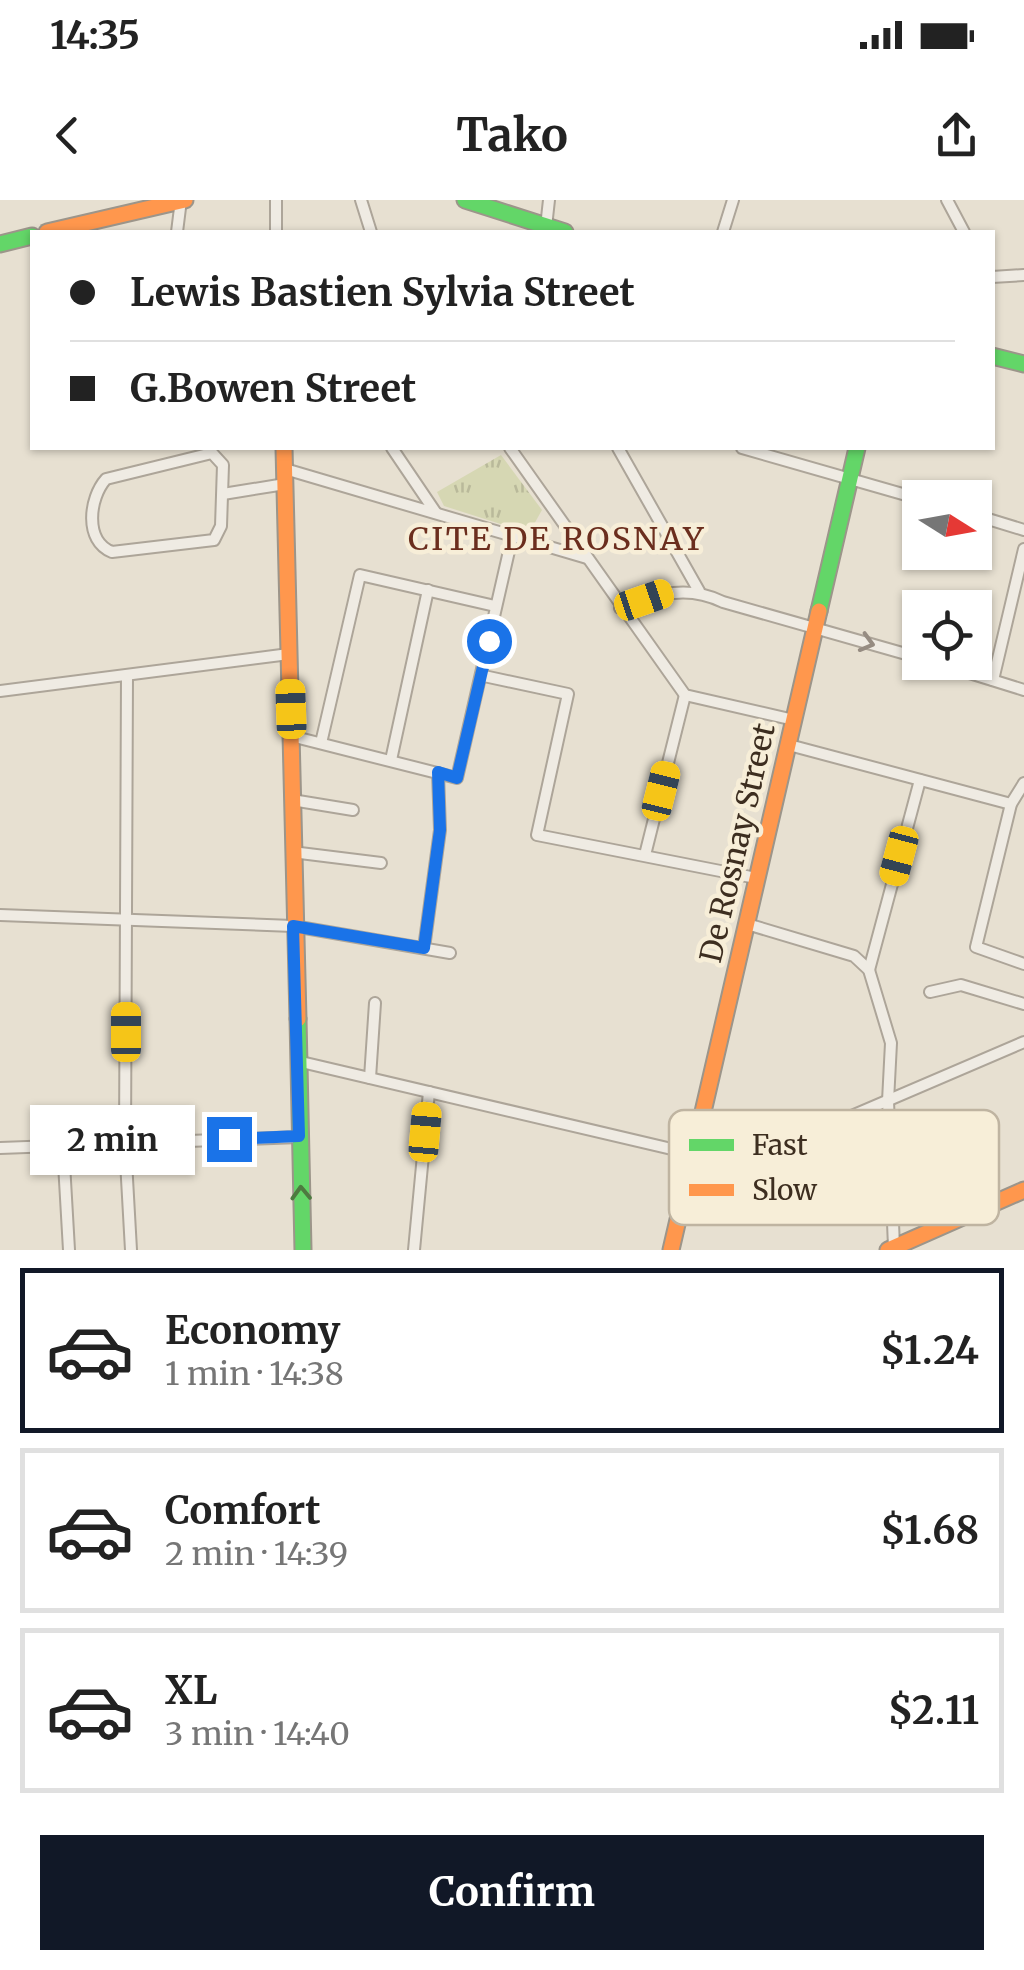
<!DOCTYPE html>
<meta charset="utf-8">
<style>
body{margin:0;font-family:Merriweather,serif;background:#f6f6f6;color:#222;height:100vh;display:flex;flex-direction:column;font-size:38px;white-space:nowrap}
*{box-sizing:border-box;margin:0}
p{font-size:32px;color:#767676}
.icon{flex:none;width:55px;height:55px;fill:none;stroke:currentColor;stroke-width:2;stroke-linecap:round;stroke-linejoin:round}
.map{position:relative;height:1050px;overflow:hidden}
.side{display:flex;flex-direction:column;background:#fff;flex:1}
.side>*{flex:none}
.banner{position:absolute;left:30px;top:30px;width:965px;height:220px;border-radius:0px;box-shadow:0 2px 8px #0004;display:grid;align-content:center;height:220px;padding:0 40px;background:#fff}
.needle{width:65px;rotate:101deg}
.fabs{position:absolute;left:902px;top:280px;display:grid;gap:20px}
.fabs a{display:grid;place-items:center;width:90px;height:90px;border-radius:0px;background:#fff;box-shadow:0 2px 8px #0004;font-size:50px}
.end{position:absolute;width:45px;height:45px;margin:-22px;border:12px solid #1a73e8;background:#fff;box-shadow:0 0 0 5px #fff}
.from{border-radius:50%}
.bubble{position:absolute;height:70px;border-radius:0px;background:#fff;box-shadow:0 2px 8px #0004;font-size:32px;font-weight:700;line-height:70px;text-align:center}
.car{position:absolute;width:30px;height:60px;margin:-30px -15px;border-radius:12px;box-shadow:0 0 8px 2px #0007;background:linear-gradient(#f5c518 24%,#345 0 40%,#f5c518 0 76%,#345 0 86%,#f5c518 0)}
.banner b{display:flex;align-items:center;gap:35px;height:95px;font-size:38px}
.banner b+b{border-top:2px solid #e0e0e0}
.banner i{width:25px;height:25px;background:#222}
ul{padding:18px 0 0;list-style:none}
li{display:flex;align-items:center;gap:30px;height:165px;margin:0 20px 15px;padding:0 20px;border:5px solid #e0e0e0;border-radius:0px}
li div{flex:1}
li b{display:block;font-size:38px}
li em{font-style:normal;font-weight:700}
li.current{border-color:#111827}
li>.icon{width:90px;height:90px;stroke-width:1.5}
.primary-button{display:flex;gap:20px;margin-top:auto;padding:20px 40px}
.primary-button a{flex:1;height:115px;border-radius:0px;background:#111827;color:#fff;font-size:40px;font-weight:700;line-height:115px;text-align:center}
.status{display:flex;justify-content:space-between;align-items:center;height:70px;padding:0 50px;background:#fff;direction:ltr}
.status svg{height:28px;fill:currentColor}
header{display:flex;justify-content:space-between;align-items:center;height:130px;padding:0 40px;background:#fff;font-size:45px;font-weight:700}
.map>svg:first-child{display:block}
.park{fill:url(#park-tufts)}
.lines{fill:none;stroke-linecap:round;stroke-linejoin:round}
.street-casing{stroke:#ada599;stroke-width:14}
.fast-casing{stroke:#9c958a;stroke-width:19}
.slow-casing{stroke:#9c958a;stroke-width:19}
.street{stroke:#efebe3;stroke-width:10}
.fast{stroke:#63d668;stroke-width:15}
.slow{stroke:#ff974d;stroke-width:15}
.oneway{stroke:#968c82}
.oneway2{stroke:#4e7a40}
.route{stroke:#1a73e8;stroke-width:12}
.labels{text-anchor:middle;stroke-width:9;stroke-linejoin:round;paint-order:stroke}
.street-label{font-size:30px;fill:#3d2e20;stroke:#f7eed8}
.neighbourhood-label{font-size:32px;letter-spacing:2.5px;fill:#6b2e1e;stroke:#f7eed8}
.key{fill:#f7eed8;stroke:#bfb4a1;stroke-width:2.5}
.key-label{font-size:28px;fill:#3d2e20}
</style>
<div class="status"><b>14:35</b><svg viewBox="0 0 49 12"><path d="M0 12V9h3v3zM5 12V6h3v6zM10 12V3h3v9zM15 12V0h3v12zM26 1h20v11H26zM47 4h2v5h-2z"/></svg></div>
<header><svg class="icon" aria-label="back" viewBox="0 0 24 24"><path d="M15 5l-7 7 7 7"/></svg>Tako<svg class="icon" aria-label="share" viewBox="0 0 24 24"><path d="M12 15V3M7 8l5-5 5 5M5 13v7h14v-7"/></svg></header>
<div class="map">
<svg width="1024" height="1050" viewBox="0 0 1024 1050">
<defs>
<pattern id="park-tufts" width="24" height="20" patternUnits="userSpaceOnUse" patternTransform="scale(2.5)"><rect width="24" height="20" fill="#d6d7b3"/><path d="M3 7l-1-3M5 7V3M7 7l1-3M15 17l-1-3M17 17v-4M19 17l1-3" fill="none" stroke="#b9b99a"/></pattern>
</defs>
<rect width="100%" height="100%" fill="#e7e0d1"/>
<polygon class="park" points="501,255 542,310 529,333 444,306 437,292"/>
<g class="lines">
<g class="street-casing">
<g id="street">
<polyline points="276,0 276,32"/>
<polyline points="361,0 371,32"/>
<polyline points="947,0 964,32"/>
<polyline points="546,27 549,0"/>
<polyline points="177,32 181,0"/>
<polyline points="723,32 733,0"/>
<polyline points="992,77 1024,75"/>
<polyline points="392,248 436,313"/>
<polyline points="510,248 685,495 794,520"/>
<polyline points="618,248 699,391"/>
<polyline points="742,248 920,299"/>
<path d="M212,253L223,265L221,326L214,340L112,352C84,341 89,298 106,279Z"/>
<polyline points="285,269 587,358"/>
<polyline points="223,294 285,284"/>
<polyline points="975,315 1024,330"/>
<path d="M620,408C658,395 685,384 723,402L920,458"/>
<polyline points="934,462 1024,490"/>
<polyline points="127,476 125,943 131,1050"/>
<polyline points="484,476 568,494 537,635 756,678"/>
<polyline points="993,480 1024,349"/>
<polyline points="0,491 289,454"/>
<polyline points="291,536 457,578 512,338"/>
<polyline points="321,543 360,375 495,406"/>
<polyline points="789,545 1011,604"/>
<polyline points="391,560 428,390"/>
<polyline points="1024,583 1011,604 976,747 1024,764"/>
<polyline points="292,600 353,610"/>
<polyline points="292,652 381,663"/>
<polyline points="645,655 685,495"/>
<polyline points="0,715 293,726 450,753"/>
<polyline points="747,724 854,756 869,770 891,843 888,901 894,1047"/>
<polyline points="424,748 440,630 438,573"/>
<polyline points="869,770 920,580"/>
<polyline points="930,792 961,785 1024,804"/>
<polyline points="297,861 693,954"/>
<polyline points="370,878 375,803"/>
<polyline points="63,946 69,1050"/>
<polyline points="0,948 299,937"/>
<polyline points="686,987 1024,842"/>
<polyline points="414,1050 429,892"/>
</g>
</g>
<g class="fast-casing">
<g id="fast">
<polyline points="465,0 565,32"/>
<polyline points="0,44 32,36"/>
<polyline points="992,156 1024,164"/>
<polyline points="819,411 857,248"/>
<polyline points="298,819 303,1050"/>
</g>
</g>
<g class="slow-casing">
<g id="slow">
<polyline points="47,32 185,0"/>
<polyline points="284,248 298,819"/>
<polyline points="671,1050 819,411"/>
<polyline points="888,1050 1024,990"/>
</g>
</g>
<use href="#street" class="street"/>
<use href="#fast" class="fast"/>
<use href="#slow" class="slow"/>
</g>
<defs><path id="oneway-chevron" d="M-2-3.5L2.5 0L-2 3.5" fill="none" stroke-width="1.6" stroke-linecap="round" stroke-linejoin="round" transform="scale(2.5)"/></defs>
<use class="oneway" href="#oneway-chevron" transform="translate(867 443) rotate(16)"/>
<use class="oneway2" href="#oneway-chevron" transform="translate(301 993) rotate(-92)"/>
<g class="lines">
<polyline class="route" points="229,939 299,936 293,726 424,748 440,630 438,572 457,578 489,441"/>
</g>
<g class="labels">
<g class="street-label">
<text transform="translate(738 643) rotate(-77)" y="10">De Rosnay Street</text>
</g>
<g class="neighbourhood-label">
<text x="557" y="350">CITE DE ROSNAY</text>
</g>
</g>
<rect x="669" y="910" width="330" height="115" rx="15" class="key"/>
<rect x="689" y="939" width="45" height="12" fill="#63d668"/>
<rect x="689" y="984" width="45" height="12" fill="#ff974d"/>
<g class="key-label">
<text x="752" y="955">Fast</text>
<text x="752" y="1000">Slow</text>
</g>
</svg>
<div class="fabs">
<a><svg class="needle" viewBox="-14 -14 28 28"><path d="M0-13l5 13h-10z" fill="#e53935"/><path d="M0 13l5-13h-10z" fill="#767676"/></svg></a>
<a><svg class="icon" aria-label="locate" viewBox="0 0 24 24"><circle cx="12" cy="12" r="6"/><path d="M12 2v4M12 18v4M2 12h4M18 12h4"/></svg></a>
</div>
<i class="end from" style="left:489px;top:441px"></i>
<i class="end" style="left:229px;top:939px"></i>
<div class="bubble" style="left:30px;top:905px;width:165px">2 min</div>
<i class="car" style="left:644px;top:400px;rotate:71deg"></i>
<i class="car" style="left:291px;top:509px;rotate:358deg"></i>
<i class="car" style="left:661px;top:591px;rotate:14deg"></i>
<i class="car" style="left:899px;top:656px;rotate:195deg"></i>
<i class="car" style="left:126px;top:832px;rotate:0deg"></i>
<i class="car" style="left:425px;top:932px;rotate:5deg"></i>
<div class="banner">
<b><i class="from"></i>Lewis Bastien Sylvia Street</b>
<b><i></i>G.Bowen Street</b>
</div>
</div>
<section class="side">
<ul>
<li class="current"><svg class="icon" aria-label="car" viewBox="0 0 24 24"><path d="M5 17H2v-5l4-1 3-4h7l3 4 3 1v5h-3M9 17h6M6 11h13"/><circle cx="7" cy="17" r="2"/><circle cx="17" cy="17" r="2"/></svg><div><b>Economy</b><p>1 min · 14:38</p></div><em>$1.24</em></li>
<li><svg class="icon" aria-label="car" viewBox="0 0 24 24"><path d="M5 17H2v-5l4-1 3-4h7l3 4 3 1v5h-3M9 17h6M6 11h13"/><circle cx="7" cy="17" r="2"/><circle cx="17" cy="17" r="2"/></svg><div><b>Comfort</b><p>2 min · 14:39</p></div><em>$1.68</em></li>
<li><svg class="icon" aria-label="car" viewBox="0 0 24 24"><path d="M5 17H2v-5l4-1 3-4h7l3 4 3 1v5h-3M9 17h6M6 11h13"/><circle cx="7" cy="17" r="2"/><circle cx="17" cy="17" r="2"/></svg><div><b>XL</b><p>3 min · 14:40</p></div><em>$2.11</em></li>
</ul>
<div class="primary-button"><a>Confirm</a></div>
</section>
